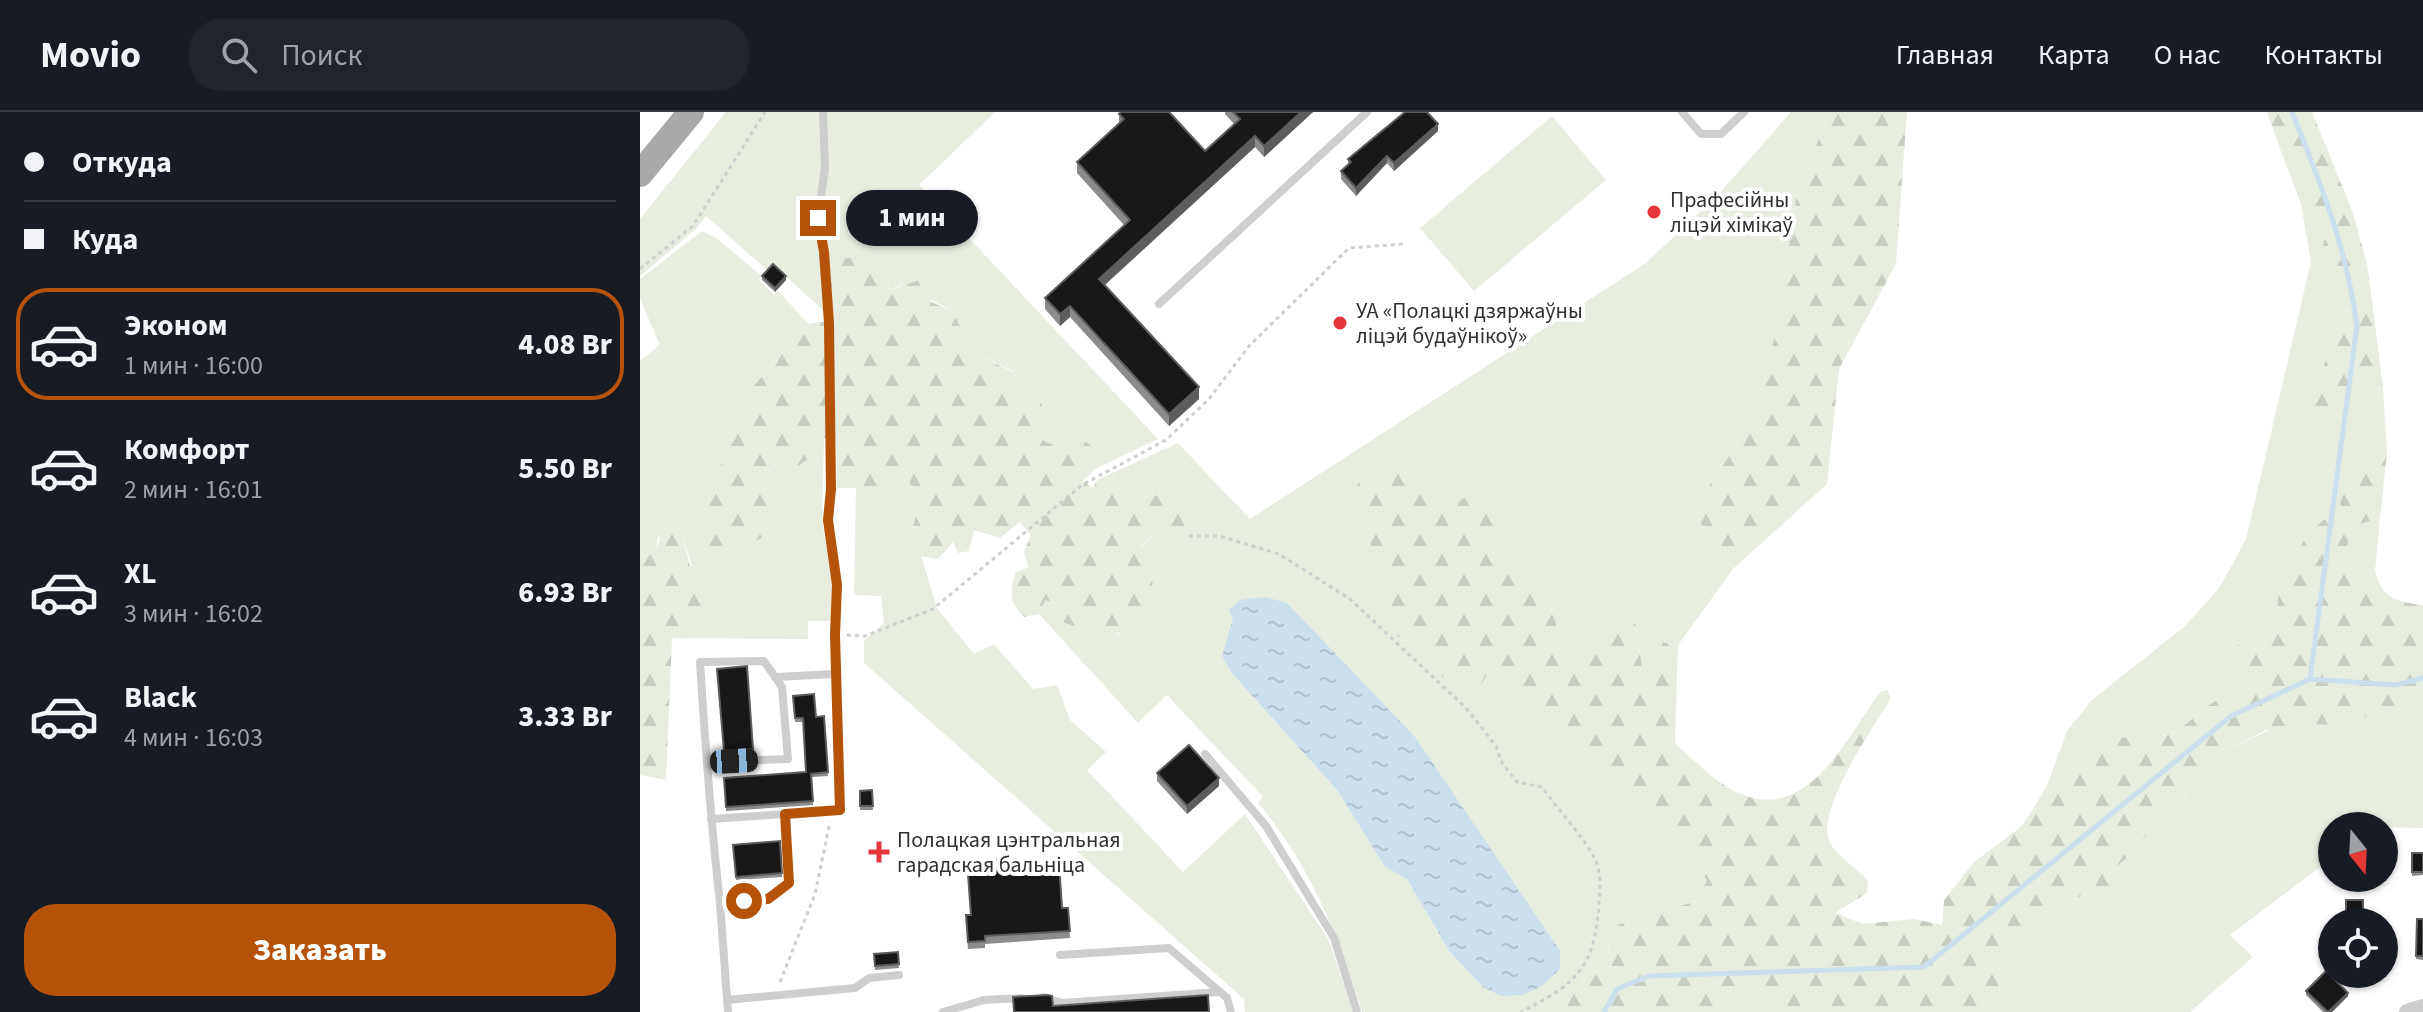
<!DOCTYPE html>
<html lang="ru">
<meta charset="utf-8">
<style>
body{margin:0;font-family:"Source Sans 3",sans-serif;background:#20242c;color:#f1f3f6;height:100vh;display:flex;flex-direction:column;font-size:30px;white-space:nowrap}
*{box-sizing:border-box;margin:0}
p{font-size:26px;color:#9ea1a6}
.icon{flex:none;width:44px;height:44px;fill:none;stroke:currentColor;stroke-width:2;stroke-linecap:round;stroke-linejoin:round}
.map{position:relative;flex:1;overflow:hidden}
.details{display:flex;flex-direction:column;background:#171b24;width:640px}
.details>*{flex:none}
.hud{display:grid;align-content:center;height:176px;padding:0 24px;background:#171b24}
.needle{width:52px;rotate:162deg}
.fabs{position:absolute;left:1678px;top:700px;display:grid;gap:16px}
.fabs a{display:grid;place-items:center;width:80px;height:80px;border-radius:50%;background:#171b24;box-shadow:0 2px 6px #0004;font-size:40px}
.end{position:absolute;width:36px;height:36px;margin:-18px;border:10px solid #b45309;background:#fff;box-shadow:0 0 0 4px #fff}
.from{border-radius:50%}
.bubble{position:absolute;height:56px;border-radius:28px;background:#171b24;box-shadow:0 2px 6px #0004;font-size:26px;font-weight:800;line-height:56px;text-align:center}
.car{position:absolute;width:24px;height:48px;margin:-24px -12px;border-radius:10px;box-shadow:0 0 6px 2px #0007;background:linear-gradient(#222 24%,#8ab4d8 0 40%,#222 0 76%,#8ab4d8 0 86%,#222 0)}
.hud b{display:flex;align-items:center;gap:28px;height:76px;font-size:30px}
.hud b+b{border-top:2px solid #363941}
.hud i{width:20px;height:20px;background:#f1f3f6}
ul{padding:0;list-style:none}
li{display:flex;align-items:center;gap:24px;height:112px;margin:0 16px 12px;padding:0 8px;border:4px solid transparent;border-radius:32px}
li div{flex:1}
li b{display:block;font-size:30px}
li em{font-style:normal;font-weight:800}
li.selected{border-color:#b45309}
li>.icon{width:72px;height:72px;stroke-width:1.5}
.primary-button{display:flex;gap:16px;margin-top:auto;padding:16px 24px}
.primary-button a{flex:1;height:92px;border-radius:32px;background:#b45309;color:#fff;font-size:32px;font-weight:800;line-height:92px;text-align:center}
header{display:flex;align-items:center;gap:48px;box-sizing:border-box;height:112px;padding:0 40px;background:#171b24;border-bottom:2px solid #363941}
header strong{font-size:38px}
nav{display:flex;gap:44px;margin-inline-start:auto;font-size:28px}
.search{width:560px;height:72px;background:#20242c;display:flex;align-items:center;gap:20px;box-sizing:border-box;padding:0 28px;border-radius:32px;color:#9ea1a6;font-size:30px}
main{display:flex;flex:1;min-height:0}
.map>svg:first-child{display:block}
.green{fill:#e7eee0;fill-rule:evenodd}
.forest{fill:url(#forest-firs)}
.water{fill:url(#water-ripples)}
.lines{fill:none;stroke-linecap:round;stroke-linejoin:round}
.stream{stroke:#ccdfed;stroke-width:5}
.path{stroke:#cecece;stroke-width:3;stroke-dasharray:4 4;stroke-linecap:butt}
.service{stroke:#cecece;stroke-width:8}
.minor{stroke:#cecece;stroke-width:16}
.primary{stroke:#a9a9a9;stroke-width:26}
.wall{fill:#8c8c8c}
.shaded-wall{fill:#5d5d5d}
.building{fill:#181818;stroke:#5d5d5d;stroke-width:2}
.route{stroke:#b45309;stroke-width:10}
.poi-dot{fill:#e6353b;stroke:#fff;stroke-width:3}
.labels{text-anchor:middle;stroke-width:8;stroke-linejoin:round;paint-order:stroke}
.poi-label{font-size:22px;fill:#313131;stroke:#fff;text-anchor:start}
</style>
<header>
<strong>Movio</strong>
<div class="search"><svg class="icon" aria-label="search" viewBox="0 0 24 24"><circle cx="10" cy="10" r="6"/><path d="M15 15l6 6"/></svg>Поиск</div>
<nav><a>Главная</a><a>Карта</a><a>О нас</a><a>Контакты</a></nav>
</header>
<main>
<section class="details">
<div class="hud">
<b><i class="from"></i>Откуда</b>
<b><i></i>Куда</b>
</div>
<ul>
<li class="selected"><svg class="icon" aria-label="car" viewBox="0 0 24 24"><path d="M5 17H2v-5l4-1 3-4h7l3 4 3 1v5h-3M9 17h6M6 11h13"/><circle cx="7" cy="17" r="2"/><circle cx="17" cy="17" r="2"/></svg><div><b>Эконом</b><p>1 мин · 16:00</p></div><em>4.08 Br</em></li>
<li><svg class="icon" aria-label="car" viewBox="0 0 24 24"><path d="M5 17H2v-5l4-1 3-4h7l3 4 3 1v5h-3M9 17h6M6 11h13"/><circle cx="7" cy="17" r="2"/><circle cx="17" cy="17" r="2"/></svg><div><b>Комфорт</b><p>2 мин · 16:01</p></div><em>5.50 Br</em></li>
<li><svg class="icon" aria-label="car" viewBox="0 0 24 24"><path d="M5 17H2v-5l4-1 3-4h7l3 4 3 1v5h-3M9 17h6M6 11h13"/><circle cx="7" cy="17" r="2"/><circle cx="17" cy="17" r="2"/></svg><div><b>XL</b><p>3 мин · 16:02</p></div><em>6.93 Br</em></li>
<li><svg class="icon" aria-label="car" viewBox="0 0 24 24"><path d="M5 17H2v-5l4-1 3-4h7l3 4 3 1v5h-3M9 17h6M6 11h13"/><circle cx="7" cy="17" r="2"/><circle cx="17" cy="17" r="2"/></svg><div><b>Black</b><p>4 мин · 16:03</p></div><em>3.33 Br</em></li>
</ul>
<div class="primary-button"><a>Заказать</a></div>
</section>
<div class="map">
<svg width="1783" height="900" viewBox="0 0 1783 900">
<defs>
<pattern id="forest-firs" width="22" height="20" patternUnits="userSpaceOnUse" patternTransform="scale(2)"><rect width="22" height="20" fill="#e7eee0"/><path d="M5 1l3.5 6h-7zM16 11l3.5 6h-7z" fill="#c7cdc1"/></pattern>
<pattern id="water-ripples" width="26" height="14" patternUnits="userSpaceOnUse" patternTransform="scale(2)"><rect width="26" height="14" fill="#ccdfed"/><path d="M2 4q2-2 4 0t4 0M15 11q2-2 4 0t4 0" fill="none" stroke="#b0c0cc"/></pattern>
</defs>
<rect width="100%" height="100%" fill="#fff"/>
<g class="green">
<polygon points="86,0 355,0 279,73 518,327 457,356 452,335 418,335 400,327 403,295 398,285 379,278 373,259 332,240 313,199 261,173 250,178 245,151 194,208 133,153 127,158 66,104 57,116 0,164 0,107"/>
<path d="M1151,0H1191L1158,73L1137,215L1114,307L1052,399L1093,457L1038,533L1023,530L1013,555H1002L993,498H981L958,542L930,555L906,483L838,430L833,400C824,398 810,398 802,394C763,376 782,343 721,363L765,463L761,527L791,537L799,561L842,571L852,554L1037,730L1067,768L1056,789L978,813L967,826L972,854L949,860C930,892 916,879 894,900H722C698,824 670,752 618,691L623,685L527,583L498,611L399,502L405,488L420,492L478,523C502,494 509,472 501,435L518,420L532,381C500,386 491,389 470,362L538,331L610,407L1006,151L1079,82ZM593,506L843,875L809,839L767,767L745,755L697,678L591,560L582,544Z"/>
<polygon points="912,4 966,68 834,179 780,116"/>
<path d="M1639,34L1674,73L1703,169L1727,152L1733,196L1702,199L1684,310L1716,301L1719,281L1743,276L1747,340H1716L1720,412L1740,406L1735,459L1722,461L1706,447L1638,480L1637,521L1615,537L1600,533L1613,575C1601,579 1588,582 1577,588C1550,603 1534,636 1501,620L1483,626L1419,678L1406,676L1427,619L1452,588L1544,515L1580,475L1606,427L1671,150L1661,92Z"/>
<polygon points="62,119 76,126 122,164 119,168 134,183 138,179 169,212 109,279 61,407 128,386 120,363 139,351 170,346 184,326 182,408 192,473 191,509 168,509 168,527 32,526 64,493 43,426 18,425 16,438 0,448 0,249 20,233 0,187 0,167"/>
<polygon points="268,365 278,395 269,429 281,444 297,496 334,542 354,532 393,577 417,573 430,608 466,640 447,658 543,760 605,702 689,828 713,900 605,900 604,887 224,551 224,529 244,511 241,484 214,483 216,376 249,376"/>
<polygon points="1738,594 1783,600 1783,716 1692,714 1692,746 1590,823 1613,845 1550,900 1335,900 1358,884 1362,866 1356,845 1396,805 1450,780 1495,738 1528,696 1551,683 1582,651 1589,637 1644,611 1714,614"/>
<polygon points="1116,869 1127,886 1148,893 1154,900 1077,900 1078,881 1095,879"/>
</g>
<g class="forest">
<polygon points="1191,0 1267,0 1256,152 1199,257 1187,372 1093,457 1052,399 1114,307 1137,215 1158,73"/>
<path d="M1627,0H1672L1713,101L1727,152L1703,169L1687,160L1682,137L1686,124C1670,111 1664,92 1673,72L1639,34Z"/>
<path d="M238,142L245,151L250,178L282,167L288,171L291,190L313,199L332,240L373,260L379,278L398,285L403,295L414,297L415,305L402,315L400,327L418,335L444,328L452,335L457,356L442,369L453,376L457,368L470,362C491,389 500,386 532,381L552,396L553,413L536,427L525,426L518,420L501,434L512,449L506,459L513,471L505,482L511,504C483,509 488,520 467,526L455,520L454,512L446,518L422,510L420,492L405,488L399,502L384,505C369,490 370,481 375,461L388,455L384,439L391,424L380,410L360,426L334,418L329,439L318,441L313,430L298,447L281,444L269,429L278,395L268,365L249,376H197L196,326H184L170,346L153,357L138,351L120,363L128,386L123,425L82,447L67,436L61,407L109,279L169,212L194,208L190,159L200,147Z"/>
<polygon points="1733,196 1743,276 1719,281 1716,301 1683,310 1669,299 1702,199"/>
<polygon points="1716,340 1747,340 1740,406 1720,412 1700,392"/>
<path d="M742,356L763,358L801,394L825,386L833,400L852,390L861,397V411L838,430L906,483L930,554L958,541L981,498L993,497L1002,555H1013L1023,530L1038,533L1035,631C1052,646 1069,664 1087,675C1163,721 1203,631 1240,580L1247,578L1251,586C1234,615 1177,695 1189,728C1195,744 1217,755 1228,769L1227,781L1195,801L1223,812L1274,807L1302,813L1304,788L1334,750L1382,714L1406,676L1419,678L1424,663L1441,659L1448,638L1473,623L1483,626L1501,620C1534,636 1550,603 1577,588C1587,582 1601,579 1612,575L1610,565L1601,566L1586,536L1601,533L1615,537L1637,521L1638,481L1666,424L1685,407L1697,409L1708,425L1706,447L1722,461L1735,459C1742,487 1757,490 1783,493V600L1738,594L1714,614L1645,611L1648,624L1641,630L1632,628L1628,617L1589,637L1582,651L1551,683L1528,696L1495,738L1468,763L1473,772L1468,781L1459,785L1450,780L1396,805L1356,845L1362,866L1358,884L1335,900H1154L1147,893L1127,887L1116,869L1095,879L1078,881L1077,900H894C916,879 930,892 949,860L972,854L967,825L978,813L1056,789L1067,768L1037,730L852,555L842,571L819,581L799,561L791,537L761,527L734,501L746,474L764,463L737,451L714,384L721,363Z"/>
<polygon points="23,418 43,426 50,454 66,459 64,493 32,526 26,668 0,663 0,448 16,438"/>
</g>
<polygon class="water" points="625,485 647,491 775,625 920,839 920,857 902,874 883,883 861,884 843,875 809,839 767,767 745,755 697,678 591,560 582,544 593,506 589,498 600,488"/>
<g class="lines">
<g class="stream">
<path d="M1652,0C1681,72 1707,137 1717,214L1670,567"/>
<polyline points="964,900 977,877 1009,864 1284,855 1591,604 1670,567 1756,573 1783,566"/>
</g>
<g class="path">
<polyline points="0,157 53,114 125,0"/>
<path d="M549,424H579L639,442L710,487L826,596L856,634L862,651L877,670L902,675C918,698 940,720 954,745C962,760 960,776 959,793C954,857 937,871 881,900"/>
<polyline points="207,523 225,524 293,497 442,373 526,328 569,287 609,234 709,136 763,132"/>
<polyline points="140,870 175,782 190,710"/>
</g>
<g class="service">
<polyline points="1042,0 1061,22 1081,22 1104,0"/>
<polyline points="519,192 727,0"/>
<polyline points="135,565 196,562"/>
<polyline points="565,642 626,714 694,826 717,900"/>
<path d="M67,650L148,647L142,575L124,549L60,550C65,631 71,711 80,791"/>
<polyline points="71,707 145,702"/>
<polyline points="420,843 529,836 587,886 591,900"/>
<polyline points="403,885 422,891 580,880"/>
<polyline points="87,888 215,876 229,866 259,863"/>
<polyline points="88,900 80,791 128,787 149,771 145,702 200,698 195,523 197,473 188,408 191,377 189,211 184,140 178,106 185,56 183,0"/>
<polyline points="303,900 344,888 381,886"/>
</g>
<polyline class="minor" points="1767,900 1783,895"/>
<polyline class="primary" points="0,62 51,0"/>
</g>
<g class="wall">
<polygon points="585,0 673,0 624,45 615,35 465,173 559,287 529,314 430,205 420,214 405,197 405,186 484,113 437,61 437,50 479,11 479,2 565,39 594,12 585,2"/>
<polygon points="798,19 754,59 747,51 716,84 701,67 701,59 708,53 708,47"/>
<polygon points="122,164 146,168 135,180 122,168"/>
<polygon points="107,554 113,641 84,642 77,557"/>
<polygon points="153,584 176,605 184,604 188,664 172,665 173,693 86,699 84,666 166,660 163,610 155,610"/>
<polygon points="517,661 579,674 547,702 517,669"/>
<polygon points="232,678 233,698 220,698 220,679"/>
<polygon points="140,729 142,765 96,768 93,733"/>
<polygon points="1772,741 1783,741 1783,763 1772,764"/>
<polygon points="372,755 422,796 428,796 430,826 345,832 345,836 328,837 326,811 330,803"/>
<polygon points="1777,807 1783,807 1783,848 1776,847"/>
<polygon points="258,840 259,856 235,858 234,842"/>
<polygon points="1666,879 1708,884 1692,900 1683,900 1666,883"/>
</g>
<g class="shaded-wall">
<polygon points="661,0 673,0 624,45 624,34"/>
<polygon points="798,12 798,19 754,59 754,51"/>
<polygon points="615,24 615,35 459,178 459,167"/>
<polygon points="747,44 747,51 716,84 716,76"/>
<polygon points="146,164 146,168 135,180 135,176"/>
<polygon points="430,194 430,205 420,214 420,202"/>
<polygon points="559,275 559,287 529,314 529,302"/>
<polygon points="579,666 579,674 547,702 547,694"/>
<polygon points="1708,881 1708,884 1692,900 1688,900"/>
</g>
<g class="building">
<polygon points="481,0 529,0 565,39 600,7 593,0 661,0 624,34 615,24 459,167 559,275 529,302 430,194 420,202 405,186 490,108 437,50 484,7 479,2"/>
<polygon points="765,0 787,0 798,12 754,51 747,44 716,76 701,59 711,50 708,47"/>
<polygon points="133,152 146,164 135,176 122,164"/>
<polygon points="107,554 113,637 84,639 77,557"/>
<polygon points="174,582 176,605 184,604 188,660 171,662 173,689 86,695 84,666 166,660 163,606 155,606 153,584"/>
<polygon points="549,633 579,666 547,694 517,661"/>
<polygon points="232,678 233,694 220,694 220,679"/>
<polygon points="140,729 142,761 96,765 93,733"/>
<rect x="1772" y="741" width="11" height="19"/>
<polygon points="372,747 372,755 419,751 422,796 428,796 430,819 345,824 345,829 328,830 326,803 331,803 327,749"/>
<rect x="1706" y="788" width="17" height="22"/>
<polygon points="1777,807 1783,807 1783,844 1776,844"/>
<polygon points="258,840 259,852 235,854 234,842"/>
<polygon points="1686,859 1708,881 1688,900 1666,879"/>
<polygon points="408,883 412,884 413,894 568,883 569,900 374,900 373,885"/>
</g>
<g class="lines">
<polyline class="route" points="104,789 128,787 149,771 145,702 200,698 195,523 197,473 188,408 191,377 189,211 184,140 178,106"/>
</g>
<g class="poi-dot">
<circle cx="1014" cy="100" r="8"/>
<circle cx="700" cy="211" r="8"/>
<path d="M235 728h8v8h8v8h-8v8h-8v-8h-8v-8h8z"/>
</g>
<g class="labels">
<g class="poi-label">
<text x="1030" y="95">Прафесійны<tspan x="1030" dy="25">ліцэй хімікаў</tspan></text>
<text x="716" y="206">УА «Полацкі дзяржаўны<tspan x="716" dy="25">ліцэй будаўнікоў»</tspan></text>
<text x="257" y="735">Полацкая цэнтральная<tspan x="257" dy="25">гарадская бальніца</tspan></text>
</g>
</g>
</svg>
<div class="fabs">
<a><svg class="needle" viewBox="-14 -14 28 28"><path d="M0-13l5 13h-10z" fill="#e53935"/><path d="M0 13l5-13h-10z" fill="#9ea1a6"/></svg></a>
<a><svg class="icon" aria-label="locate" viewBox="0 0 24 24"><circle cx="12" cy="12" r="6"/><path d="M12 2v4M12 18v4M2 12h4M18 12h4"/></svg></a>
</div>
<i class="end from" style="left:104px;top:789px"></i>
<i class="end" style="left:178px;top:106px"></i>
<div class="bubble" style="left:206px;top:78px;width:132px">1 мин</div>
<i class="car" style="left:94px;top:649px;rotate:87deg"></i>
</div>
</main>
